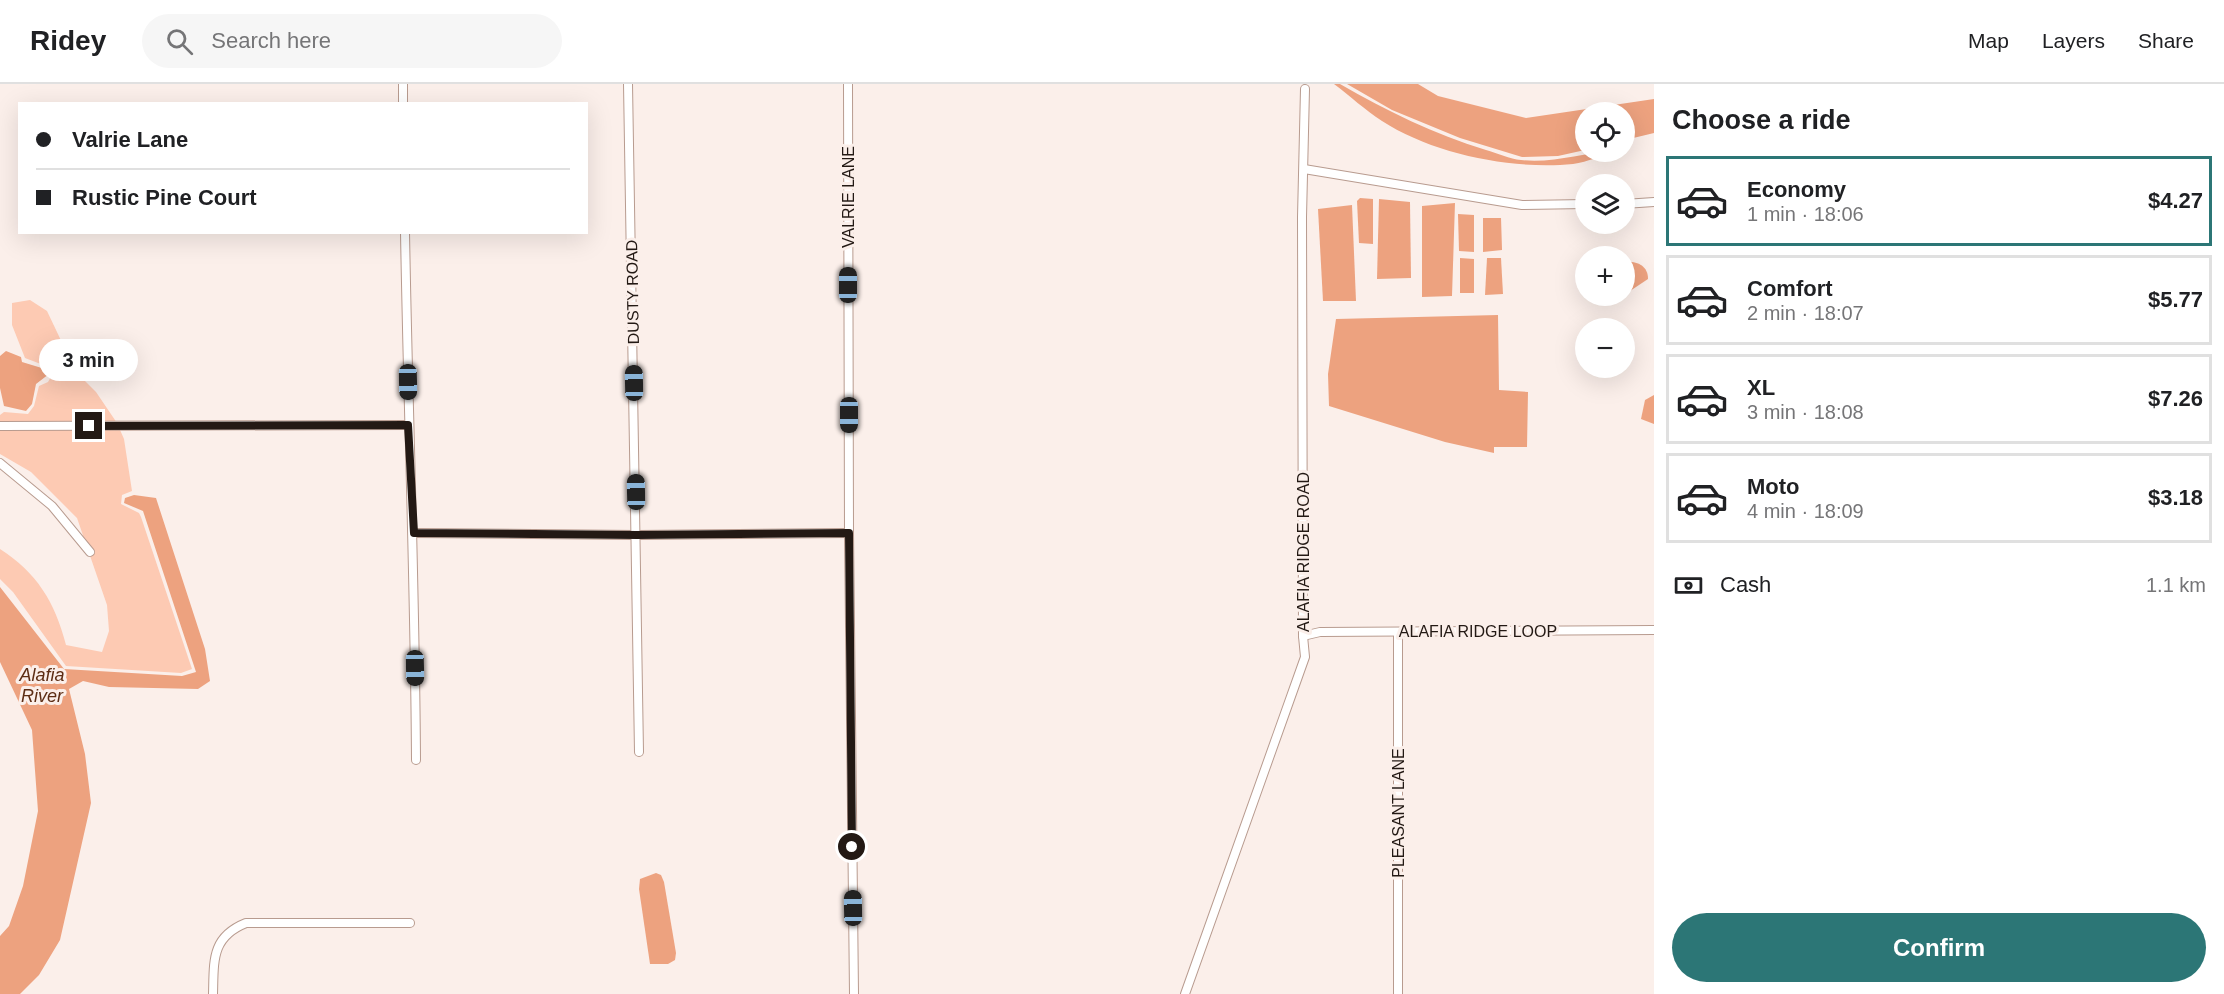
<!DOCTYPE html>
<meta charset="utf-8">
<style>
body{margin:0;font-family:Arial,sans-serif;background:#f6f6f6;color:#202124;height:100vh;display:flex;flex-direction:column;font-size:22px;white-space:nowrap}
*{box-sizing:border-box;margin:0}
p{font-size:20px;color:#757577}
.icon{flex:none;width:33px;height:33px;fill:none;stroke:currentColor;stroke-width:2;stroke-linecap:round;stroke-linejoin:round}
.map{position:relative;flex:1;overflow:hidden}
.details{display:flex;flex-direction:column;background:#fff;width:570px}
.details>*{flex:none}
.banner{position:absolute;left:18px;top:18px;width:570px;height:132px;border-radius:0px;box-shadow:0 6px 24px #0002;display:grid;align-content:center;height:132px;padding:0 18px;background:#fff}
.controls{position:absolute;left:1575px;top:18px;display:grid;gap:12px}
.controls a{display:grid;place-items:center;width:60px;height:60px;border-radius:50%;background:#fff;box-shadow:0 6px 24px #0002;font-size:30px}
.end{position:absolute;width:27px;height:27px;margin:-14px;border:8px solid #231914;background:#fff;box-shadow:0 0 0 3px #fff}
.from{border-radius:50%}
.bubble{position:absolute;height:42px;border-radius:21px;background:#fff;box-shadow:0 6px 24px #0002;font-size:20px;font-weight:600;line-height:42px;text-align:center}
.car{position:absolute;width:18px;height:36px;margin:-18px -9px;border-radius:8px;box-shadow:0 0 4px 2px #0007;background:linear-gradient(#222 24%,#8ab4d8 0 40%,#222 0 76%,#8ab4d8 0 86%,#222 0)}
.banner b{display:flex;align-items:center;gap:21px;height:57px;font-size:22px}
.banner b+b{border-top:2px solid #e0e0e0}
.banner i{width:15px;height:15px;background:#202124}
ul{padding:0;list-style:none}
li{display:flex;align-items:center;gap:18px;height:90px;margin:0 12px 9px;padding:0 6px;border:3px solid #e0e0e0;border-radius:0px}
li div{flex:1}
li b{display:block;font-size:22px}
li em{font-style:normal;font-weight:600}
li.active{border-color:#2c7676}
li>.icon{width:54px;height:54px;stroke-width:1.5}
h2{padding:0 18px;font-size:27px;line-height:72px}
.pay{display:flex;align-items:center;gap:15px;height:66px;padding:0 18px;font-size:22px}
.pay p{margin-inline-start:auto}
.button{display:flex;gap:12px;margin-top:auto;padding:12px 18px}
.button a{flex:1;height:69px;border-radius:36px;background:#2c7676;color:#fff;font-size:24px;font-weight:600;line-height:69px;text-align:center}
header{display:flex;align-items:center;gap:36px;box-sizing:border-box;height:84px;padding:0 30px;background:#fff;border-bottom:2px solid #e0e0e0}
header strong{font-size:28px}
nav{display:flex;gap:33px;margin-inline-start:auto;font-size:21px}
.search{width:420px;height:54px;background:#f6f6f6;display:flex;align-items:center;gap:15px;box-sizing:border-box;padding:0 21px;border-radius:33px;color:#757577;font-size:22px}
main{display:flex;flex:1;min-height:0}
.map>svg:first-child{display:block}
.green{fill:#fdcab3}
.water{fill:#eda27f}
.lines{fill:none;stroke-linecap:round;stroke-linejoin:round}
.street-casing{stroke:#b89b8f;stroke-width:10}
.street{stroke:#fff;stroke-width:8}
.route{stroke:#231914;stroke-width:8}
.labels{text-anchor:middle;stroke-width:6;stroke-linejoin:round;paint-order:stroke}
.street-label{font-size:16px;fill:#231914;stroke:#fbefea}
.water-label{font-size:18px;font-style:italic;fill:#5d2d14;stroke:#fbefea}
</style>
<header>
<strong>Ridey</strong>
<div class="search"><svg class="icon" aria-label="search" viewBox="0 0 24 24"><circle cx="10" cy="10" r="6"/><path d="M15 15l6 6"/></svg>Search here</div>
<nav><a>Map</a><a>Layers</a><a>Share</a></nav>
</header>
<main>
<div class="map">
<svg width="1654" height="910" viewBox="0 0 1654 910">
<rect width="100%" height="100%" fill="#fbefea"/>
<path class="green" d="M30,216L47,227L76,288L96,308L117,339L124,355L132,407L122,411L121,420L139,429L141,433L192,585L181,589L66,582L13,508L0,495V465C37,489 55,518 66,561L102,568L109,547L107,521L77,434L31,388L0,370V331L4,328L28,330L34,322L39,302L48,298L52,291L46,282L25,274L12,241V219Z"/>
<g class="water">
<path d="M1334,0H1340C1387,27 1434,50 1486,66C1497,69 1510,75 1521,76C1554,80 1585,67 1617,68C1602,71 1588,78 1573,80C1512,86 1433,70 1382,37C1365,26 1350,12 1334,0Z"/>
<polygon points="1347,0 1418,0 1438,12 1526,34 1654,15 1654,49 1625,56 1624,28 1586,28 1585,66 1558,72 1522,73 1460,54 1392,26"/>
<polygon points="1360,114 1373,115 1373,160 1359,159 1357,117"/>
<polygon points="1379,115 1410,118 1411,194 1377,195"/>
<polygon points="1455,119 1452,212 1422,213 1422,122"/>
<polygon points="1352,121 1356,217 1323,217 1318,125"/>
<polygon points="1458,130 1474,131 1474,168 1459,167"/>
<polygon points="1483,134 1501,134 1502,166 1483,168"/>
<polygon points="1460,174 1474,175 1474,209 1460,209"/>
<polygon points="1487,174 1501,174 1503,210 1485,211"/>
<path d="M1625,178C1636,177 1648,181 1648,195L1624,211Z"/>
<polygon points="1498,231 1499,306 1528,308 1527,363 1494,363 1494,369 1445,358 1329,322 1328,290 1336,235"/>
<polygon points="6,267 21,273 22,278 45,285 49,290 36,300 32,320 26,327 4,322 0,304 0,272"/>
<polygon points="1654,311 1654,340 1641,335 1645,316"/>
<polygon points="134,411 156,414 205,565 210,597 198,605 109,603 83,597 69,605 85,670 91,719 60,856 39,891 20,910 0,910 0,852 9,842 23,802 38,727 32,646 0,578 0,503 64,585 182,592 196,588 143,427 124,419 125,414"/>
<polygon points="656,789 661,791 664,798 676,869 675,876 668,880 650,880 639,805 640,795"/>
</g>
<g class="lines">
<g class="street-casing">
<g id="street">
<polyline points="403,0 403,20"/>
<polyline points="628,0 639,668"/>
<polyline points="848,0 849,449 854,910"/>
<polyline points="1304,85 1522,121 1586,120"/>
<polyline points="1624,120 1654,118"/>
<path d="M405,148C408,324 415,500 416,676"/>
<polyline points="0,342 408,341"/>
<polyline points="0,379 52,422 90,468"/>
<polyline points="414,449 637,451 849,449"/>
<polyline points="1303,552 1320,548 1654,546"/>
<path d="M213,910C214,877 211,853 246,839H410"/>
<polyline points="1185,910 1305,573 1303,552 1302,133 1305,5"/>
<polyline points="1398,910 1398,548"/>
</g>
</g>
<use href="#street" class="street"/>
</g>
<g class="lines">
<polyline class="route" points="89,342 408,341 414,449 637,451 849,449 852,763"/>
</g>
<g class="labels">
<g class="street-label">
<text transform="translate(848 113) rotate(-90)" y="6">VALRIE LANE</text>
<text transform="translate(632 208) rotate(-91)" y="6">DUSTY ROAD</text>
<text transform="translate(1303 468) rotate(-90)" y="6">ALAFIA RIDGE ROAD</text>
<text x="1478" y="553">ALAFIA RIDGE LOOP</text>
<text transform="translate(1398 729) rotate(-90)" y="6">PLEASANT LANE</text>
</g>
<g class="water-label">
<text x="42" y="597">Alafia<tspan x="42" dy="21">River</tspan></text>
</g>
</g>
</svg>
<div class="controls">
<a><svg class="icon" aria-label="locate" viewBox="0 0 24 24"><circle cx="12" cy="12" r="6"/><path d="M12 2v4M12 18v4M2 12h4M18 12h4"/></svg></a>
<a><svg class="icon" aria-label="layers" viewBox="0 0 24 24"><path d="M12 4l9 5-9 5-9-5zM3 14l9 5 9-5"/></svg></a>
<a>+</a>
<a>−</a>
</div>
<i class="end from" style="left:852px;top:763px"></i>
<i class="end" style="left:89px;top:342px"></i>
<div class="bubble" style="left:39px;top:255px;width:99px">3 min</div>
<i class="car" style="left:848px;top:201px;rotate:0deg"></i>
<i class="car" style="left:408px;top:298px;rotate:179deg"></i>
<i class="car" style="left:634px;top:299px;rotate:359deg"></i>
<i class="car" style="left:849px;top:331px;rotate:180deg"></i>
<i class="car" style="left:636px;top:408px;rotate:359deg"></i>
<i class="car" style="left:415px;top:584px;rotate:179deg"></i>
<i class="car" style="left:853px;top:824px;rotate:359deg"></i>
<div class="banner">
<b><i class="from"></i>Valrie Lane</b>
<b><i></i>Rustic Pine Court</b>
</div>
</div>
<section class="details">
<h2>Choose a ride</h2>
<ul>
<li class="active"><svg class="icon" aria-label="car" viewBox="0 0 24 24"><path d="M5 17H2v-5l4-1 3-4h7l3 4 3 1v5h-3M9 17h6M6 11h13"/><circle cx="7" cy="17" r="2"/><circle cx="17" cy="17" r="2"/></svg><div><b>Economy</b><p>1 min · 18:06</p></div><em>$4.27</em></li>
<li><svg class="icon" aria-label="car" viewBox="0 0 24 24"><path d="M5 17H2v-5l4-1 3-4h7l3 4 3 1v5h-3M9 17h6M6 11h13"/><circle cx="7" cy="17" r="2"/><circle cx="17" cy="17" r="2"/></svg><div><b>Comfort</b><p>2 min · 18:07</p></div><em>$5.77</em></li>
<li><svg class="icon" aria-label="car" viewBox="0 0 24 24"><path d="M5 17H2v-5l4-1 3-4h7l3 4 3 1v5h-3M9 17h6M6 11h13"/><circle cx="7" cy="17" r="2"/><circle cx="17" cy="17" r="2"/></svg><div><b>XL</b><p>3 min · 18:08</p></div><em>$7.26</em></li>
<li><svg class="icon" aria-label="car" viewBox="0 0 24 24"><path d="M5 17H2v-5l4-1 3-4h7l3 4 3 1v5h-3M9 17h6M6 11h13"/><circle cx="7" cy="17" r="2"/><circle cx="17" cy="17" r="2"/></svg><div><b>Moto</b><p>4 min · 18:09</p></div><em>$3.18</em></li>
</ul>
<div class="pay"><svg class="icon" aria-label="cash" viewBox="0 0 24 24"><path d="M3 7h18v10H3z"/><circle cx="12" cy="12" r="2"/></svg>Cash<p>1.1 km</p></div>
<div class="button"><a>Confirm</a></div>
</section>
</main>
